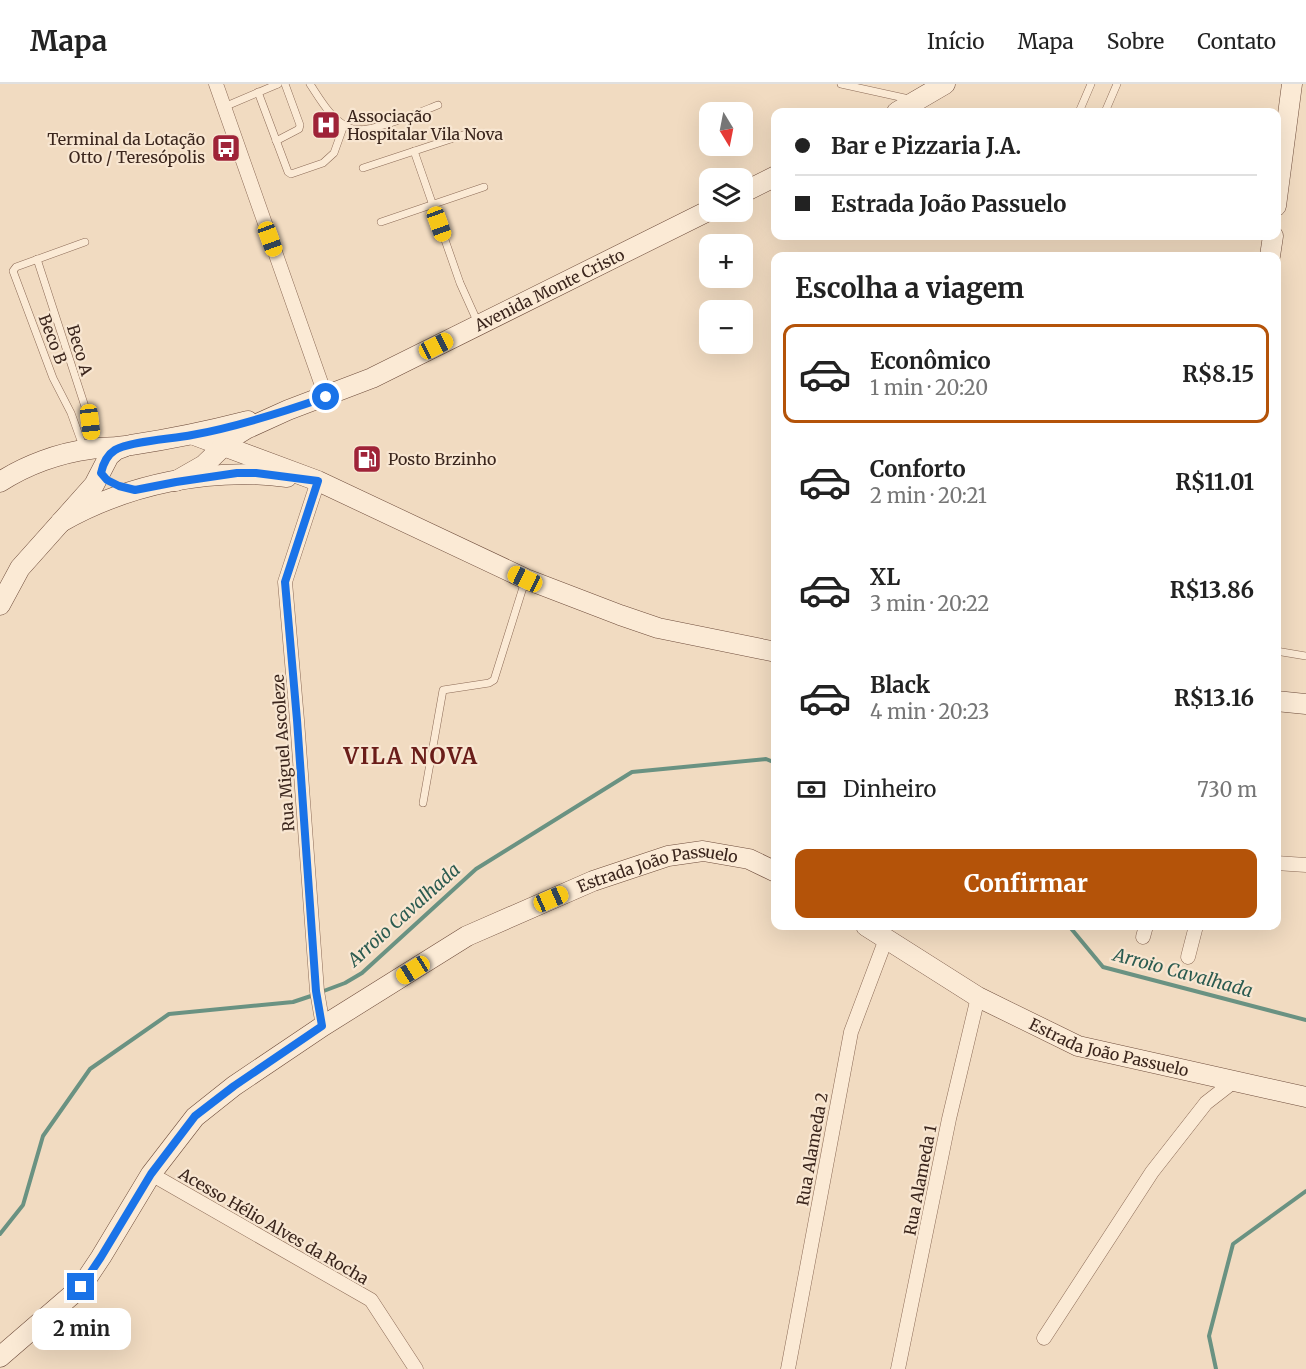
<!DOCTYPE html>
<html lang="pt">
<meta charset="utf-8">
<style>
body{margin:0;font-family:Merriweather,serif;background:#f2f2f2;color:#222;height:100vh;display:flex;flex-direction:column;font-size:22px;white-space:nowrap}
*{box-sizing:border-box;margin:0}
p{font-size:20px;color:#767676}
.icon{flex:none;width:33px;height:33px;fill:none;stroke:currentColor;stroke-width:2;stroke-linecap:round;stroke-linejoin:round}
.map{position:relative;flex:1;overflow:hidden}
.sheet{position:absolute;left:771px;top:168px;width:510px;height:678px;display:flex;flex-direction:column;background:#fff;border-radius:12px;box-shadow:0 6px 24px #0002}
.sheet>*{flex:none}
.banner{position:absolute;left:771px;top:24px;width:510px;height:132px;border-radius:12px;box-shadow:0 6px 24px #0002;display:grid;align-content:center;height:132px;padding:0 24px;background:#fff}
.needle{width:39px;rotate:170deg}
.tools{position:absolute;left:699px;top:18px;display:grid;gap:12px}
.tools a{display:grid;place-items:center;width:54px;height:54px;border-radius:12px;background:#fff;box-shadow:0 6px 24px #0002;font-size:30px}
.end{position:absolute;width:27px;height:27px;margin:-14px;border:8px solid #1a73e8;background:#fff;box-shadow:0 0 0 3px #fff}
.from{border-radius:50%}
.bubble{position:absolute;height:42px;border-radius:12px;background:#fff;box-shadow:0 6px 24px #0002;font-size:20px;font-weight:700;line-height:42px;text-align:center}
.car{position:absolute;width:18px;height:36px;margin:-18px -9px;border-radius:8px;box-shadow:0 0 4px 2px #0007;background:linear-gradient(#f5c518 24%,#345 0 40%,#f5c518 0 76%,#345 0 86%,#f5c518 0)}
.banner b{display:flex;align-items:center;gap:21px;height:57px;font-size:22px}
.banner b+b{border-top:2px solid #e0e0e0}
.banner i{width:15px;height:15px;background:#222}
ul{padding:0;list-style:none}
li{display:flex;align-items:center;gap:18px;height:99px;margin:0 12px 9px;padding:0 12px;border:3px solid transparent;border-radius:12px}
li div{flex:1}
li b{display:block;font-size:22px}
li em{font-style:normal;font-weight:700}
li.selected{border-color:#b45309}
li>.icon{width:54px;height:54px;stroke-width:1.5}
h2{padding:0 24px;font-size:27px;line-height:72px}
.pay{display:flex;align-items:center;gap:15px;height:66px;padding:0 24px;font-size:22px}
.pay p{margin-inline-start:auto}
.button{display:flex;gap:12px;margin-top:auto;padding:12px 24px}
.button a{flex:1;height:69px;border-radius:12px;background:#b45309;color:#fff;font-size:24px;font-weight:700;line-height:69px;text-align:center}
header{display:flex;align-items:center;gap:36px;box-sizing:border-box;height:84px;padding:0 30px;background:#fff;border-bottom:2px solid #e0e0e0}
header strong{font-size:28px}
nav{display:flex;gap:33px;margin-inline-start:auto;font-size:21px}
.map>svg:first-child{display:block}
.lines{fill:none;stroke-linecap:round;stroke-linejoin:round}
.stream{stroke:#6a9282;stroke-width:4}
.lane-casing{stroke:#8c6b57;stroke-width:8}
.street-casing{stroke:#8c6b57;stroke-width:15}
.secondary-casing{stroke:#6e4c3b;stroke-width:21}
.lane{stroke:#fbead5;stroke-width:7}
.street{stroke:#fbead5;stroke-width:14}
.secondary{stroke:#fbead5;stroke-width:20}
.route{stroke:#1a73e8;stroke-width:8}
.labels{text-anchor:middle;stroke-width:4.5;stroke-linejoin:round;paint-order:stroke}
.poi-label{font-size:16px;fill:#3b261d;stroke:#f8e6d1;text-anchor:start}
.street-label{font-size:16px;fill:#3b261d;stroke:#f8e6d1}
.water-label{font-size:18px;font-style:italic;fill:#2b5b50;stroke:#f8e6d1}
.district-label{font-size:22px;font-weight:bold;letter-spacing:1.5px;fill:#6a1d19;stroke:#f8e6d1}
</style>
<header>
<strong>Mapa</strong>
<nav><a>Início</a><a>Mapa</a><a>Sobre</a><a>Contato</a></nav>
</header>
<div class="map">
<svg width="1306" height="1285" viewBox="0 0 1306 1285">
<rect width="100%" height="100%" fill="#f1dbc1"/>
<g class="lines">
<g class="stream">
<polyline points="1069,842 1103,883 1306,936"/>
<polyline points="321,908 345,899 362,889 476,785 632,688 766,675 776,679"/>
<polyline points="0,1150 23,1121 43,1052 90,985 169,930 293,918 314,911"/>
<polyline points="1216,1285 1209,1252 1233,1160 1306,1107"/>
</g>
<g class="lane-casing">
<g id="lane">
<path d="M310,0C320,15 332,37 350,44C366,52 420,28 438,21"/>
<polyline points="841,0 909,15"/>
<polyline points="258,8 288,88 291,90 323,79 334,69 344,41"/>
<polyline points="224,23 278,0"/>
<polyline points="1079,28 1091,0"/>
<polyline points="1105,28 1117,0"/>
<polyline points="276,57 299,45 300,41 285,0"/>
<polyline points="414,67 460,199 478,239"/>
<polyline points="363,84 466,50"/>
<polyline points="381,138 484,103"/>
<polyline points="37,175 90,338 93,362"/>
<polyline points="84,365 71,329 53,294 13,187 16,183 85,158"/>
<polyline points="1276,567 1306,572"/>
<polyline points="423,719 443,606 489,599 494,596 525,497"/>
</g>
</g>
<g class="street-casing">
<g id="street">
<polyline points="216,0 326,313"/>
<polyline points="318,397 285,498 297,636 317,907 323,942"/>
<polyline points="1276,779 1306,781"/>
<polyline points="1143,853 1146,842"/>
<polyline points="1188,873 1196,842"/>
<polyline points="151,1090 371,1216 416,1285"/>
<polyline points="1044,1254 1152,1088 1206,1019 1233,998"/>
<polyline points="788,1285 851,948 886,855"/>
<polyline points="898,1285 949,1035 978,913"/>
</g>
</g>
<g class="secondary-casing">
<g id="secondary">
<polyline points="897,28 945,0"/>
<polyline points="742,109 776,92"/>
<polyline points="1276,122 1292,0"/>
<polyline points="1270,172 1273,152"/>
<polyline points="194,351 318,397 526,495 620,531 658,544 776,568"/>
<path id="s1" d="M176,397L204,381L233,353L246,345L288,326L372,294L710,126"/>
<path d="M0,398C26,381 59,369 90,365C104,363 117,364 131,361C171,355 209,347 248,337"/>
<path d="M61,438C128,400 210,383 287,393"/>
<polyline points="0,521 20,484 94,401 109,372 116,366 124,363"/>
<polyline points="1276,617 1306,620"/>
<path id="s2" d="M866,842L978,913L1078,962L1306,1013"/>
<path id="s3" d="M0,1273L81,1203L101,1173L151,1090L195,1033L234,1002L323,942L467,852L593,797L668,772L703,767L749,775L776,788"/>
</g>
</g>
<use href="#lane" class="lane"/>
<use href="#street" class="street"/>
<use href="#secondary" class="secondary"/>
</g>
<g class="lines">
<path class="route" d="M81,1203L101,1173L151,1090L195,1032L234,1002L322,942L316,907L297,636L285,498L318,397L256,389H237L176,398L135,406L119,402L107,396L101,389C103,380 107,371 115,366C130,357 173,355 192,351C237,343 283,328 326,313"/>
</g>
<defs>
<g id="hospital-square" transform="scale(1.5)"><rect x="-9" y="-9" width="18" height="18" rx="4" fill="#9f2338" stroke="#f8e6d1"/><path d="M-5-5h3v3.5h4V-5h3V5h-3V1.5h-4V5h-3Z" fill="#fff"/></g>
<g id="bus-square" transform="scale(1.5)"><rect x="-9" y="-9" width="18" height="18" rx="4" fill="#9f2338" stroke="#f8e6d1"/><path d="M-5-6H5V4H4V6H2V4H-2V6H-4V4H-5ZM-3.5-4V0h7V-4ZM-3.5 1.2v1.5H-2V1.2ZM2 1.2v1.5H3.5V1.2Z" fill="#fff"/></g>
<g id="fuel-square" transform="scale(1.5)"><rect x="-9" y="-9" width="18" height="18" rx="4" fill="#9f2338" stroke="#f8e6d1"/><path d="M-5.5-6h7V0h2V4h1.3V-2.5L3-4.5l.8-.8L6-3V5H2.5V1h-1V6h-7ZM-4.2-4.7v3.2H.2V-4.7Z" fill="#fff"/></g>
</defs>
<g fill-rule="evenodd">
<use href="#hospital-square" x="326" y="41"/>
<use href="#bus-square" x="226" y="64"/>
<use href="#fuel-square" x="367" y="375"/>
</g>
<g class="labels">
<g class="poi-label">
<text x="347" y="38">Associação<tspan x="347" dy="18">Hospitalar Vila Nova</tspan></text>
<text x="205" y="61" text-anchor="end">Terminal da Lotação<tspan x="205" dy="18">Otto / Teresópolis</tspan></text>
<text x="388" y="381">Posto Brzinho</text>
</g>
<g class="street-label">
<text dy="6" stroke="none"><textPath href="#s1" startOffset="422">Avenida Monte Cristo</textPath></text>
<text transform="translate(53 255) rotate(69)" y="6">Beco B</text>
<text transform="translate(80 266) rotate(73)" y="6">Beco A</text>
<text transform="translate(283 669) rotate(-94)" y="6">Rua Miguel Ascoleze</text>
<text dy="6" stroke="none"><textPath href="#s3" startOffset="843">Estrada João Passuelo</textPath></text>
<text dy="6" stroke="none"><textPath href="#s2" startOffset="274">Estrada João Passuelo</textPath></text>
<text transform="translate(812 1065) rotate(-80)" y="6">Rua Alameda 2</text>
<text transform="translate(920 1096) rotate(-79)" y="6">Rua Alameda 1</text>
<text transform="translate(274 1142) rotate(30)" y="6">Acesso Hélio Alves da Rocha</text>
</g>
<g class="water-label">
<text transform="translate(404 831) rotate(-42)" y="6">Arroio Cavalhada</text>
<text transform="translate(1183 889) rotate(15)" y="6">Arroio Cavalhada</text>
</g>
<g class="district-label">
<text x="411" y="680">VILA NOVA</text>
</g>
</g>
</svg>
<div class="tools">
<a><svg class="needle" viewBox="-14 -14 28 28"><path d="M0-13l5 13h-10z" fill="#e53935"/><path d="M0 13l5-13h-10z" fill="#767676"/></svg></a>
<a><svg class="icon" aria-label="layers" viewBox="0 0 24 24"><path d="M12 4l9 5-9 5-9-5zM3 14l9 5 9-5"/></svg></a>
<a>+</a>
<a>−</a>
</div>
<i class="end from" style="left:326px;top:313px"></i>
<i class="end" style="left:81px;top:1203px"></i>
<div class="bubble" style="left:32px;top:1224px;width:99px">2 min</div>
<i class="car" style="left:439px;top:140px;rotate:160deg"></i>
<i class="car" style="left:270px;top:155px;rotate:160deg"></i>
<i class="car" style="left:436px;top:262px;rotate:63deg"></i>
<i class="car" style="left:90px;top:338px;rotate:173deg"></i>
<i class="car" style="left:525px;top:495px;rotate:295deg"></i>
<i class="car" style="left:551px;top:815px;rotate:66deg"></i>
<i class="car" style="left:413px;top:886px;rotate:238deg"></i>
<div class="banner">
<b><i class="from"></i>Bar e Pizzaria J.A.</b>
<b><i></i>Estrada João Passuelo</b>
</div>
<section class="sheet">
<h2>Escolha a viagem</h2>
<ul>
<li class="selected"><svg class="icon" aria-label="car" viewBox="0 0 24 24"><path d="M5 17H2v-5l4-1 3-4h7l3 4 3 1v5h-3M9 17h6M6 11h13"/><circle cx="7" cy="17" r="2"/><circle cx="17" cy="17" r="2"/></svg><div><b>Econômico</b><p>1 min · 20:20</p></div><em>R$8.15</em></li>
<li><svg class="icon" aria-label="car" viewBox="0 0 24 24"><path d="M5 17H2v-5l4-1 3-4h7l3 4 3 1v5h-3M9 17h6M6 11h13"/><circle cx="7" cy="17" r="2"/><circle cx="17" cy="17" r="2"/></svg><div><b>Conforto</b><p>2 min · 20:21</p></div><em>R$11.01</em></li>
<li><svg class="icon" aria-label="car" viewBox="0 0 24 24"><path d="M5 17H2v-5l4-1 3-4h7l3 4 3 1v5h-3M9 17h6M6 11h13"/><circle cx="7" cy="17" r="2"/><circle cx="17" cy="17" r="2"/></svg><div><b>XL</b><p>3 min · 20:22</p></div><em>R$13.86</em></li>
<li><svg class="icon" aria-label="car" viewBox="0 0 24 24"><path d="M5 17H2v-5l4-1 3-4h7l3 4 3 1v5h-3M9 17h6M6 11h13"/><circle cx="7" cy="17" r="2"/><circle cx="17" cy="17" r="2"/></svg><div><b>Black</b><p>4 min · 20:23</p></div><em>R$13.16</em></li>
</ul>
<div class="pay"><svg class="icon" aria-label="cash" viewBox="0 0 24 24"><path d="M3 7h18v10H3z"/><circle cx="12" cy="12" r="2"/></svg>Dinheiro<p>730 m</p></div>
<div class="button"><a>Confirmar</a></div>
</section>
</div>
